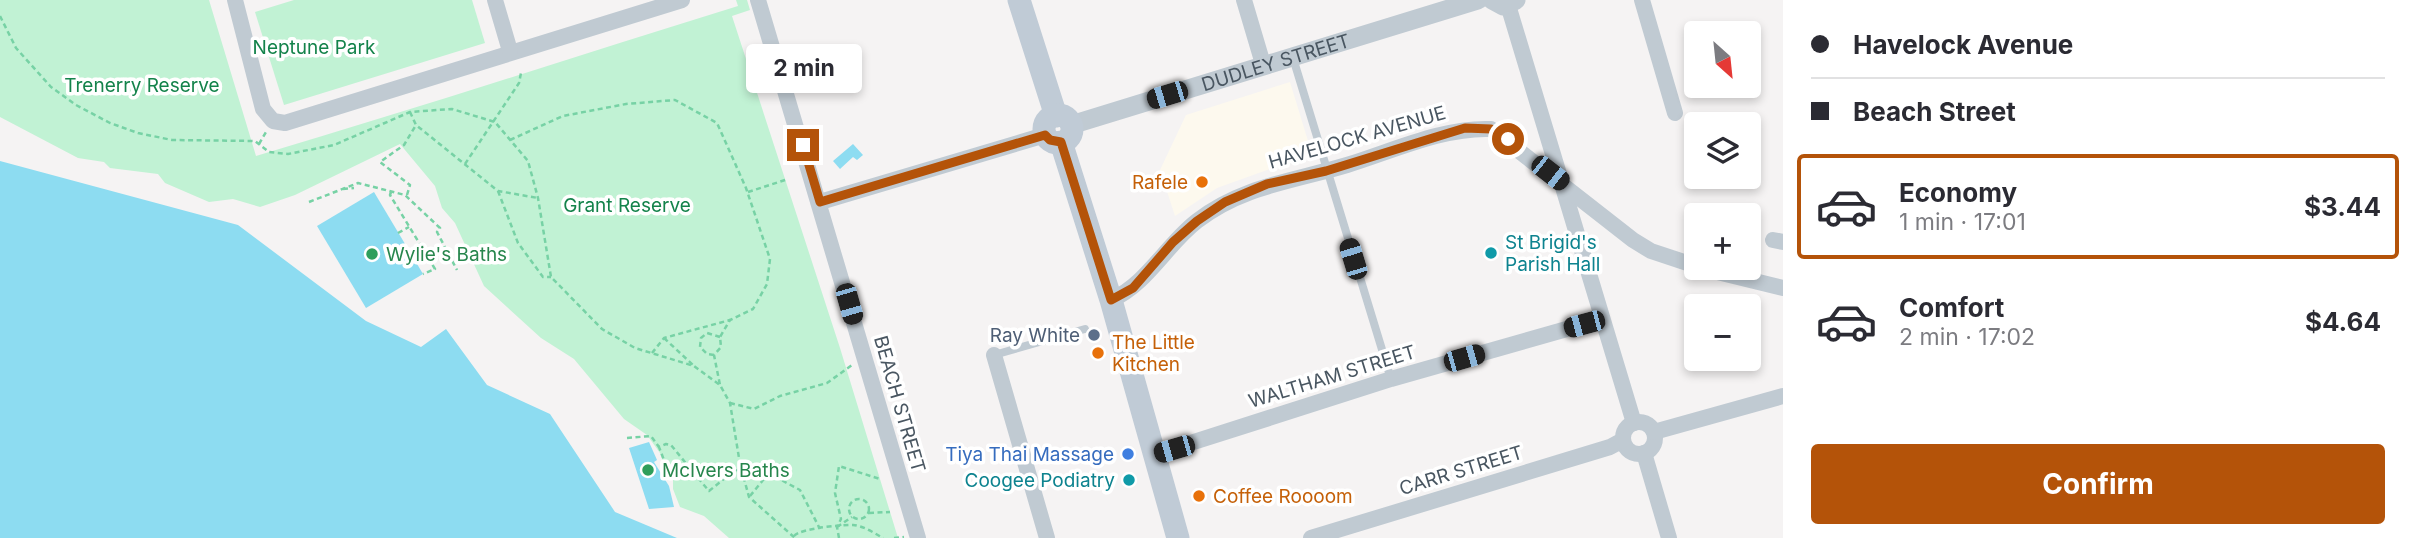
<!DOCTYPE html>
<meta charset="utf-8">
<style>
body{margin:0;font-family:Inter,sans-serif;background:#f7f7f7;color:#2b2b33;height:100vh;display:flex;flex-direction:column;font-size:26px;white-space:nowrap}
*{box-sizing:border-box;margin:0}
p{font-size:23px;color:#7c7c81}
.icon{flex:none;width:38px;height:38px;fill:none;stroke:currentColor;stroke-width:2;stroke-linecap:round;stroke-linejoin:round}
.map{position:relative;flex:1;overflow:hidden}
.details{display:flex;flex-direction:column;background:#fff;width:630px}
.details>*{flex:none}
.guide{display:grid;align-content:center;height:154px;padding:0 28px;background:#fff}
.needle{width:46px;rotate:153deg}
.buttons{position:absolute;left:1684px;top:21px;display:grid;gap:14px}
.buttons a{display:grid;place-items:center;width:77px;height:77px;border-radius:7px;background:#fff;box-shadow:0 4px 10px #0003;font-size:35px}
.end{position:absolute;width:32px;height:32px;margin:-16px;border:9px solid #b45309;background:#fff;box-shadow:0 0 0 4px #fff}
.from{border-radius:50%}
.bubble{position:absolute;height:49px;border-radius:7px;background:#fff;box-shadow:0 4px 10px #0003;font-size:23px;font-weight:700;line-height:49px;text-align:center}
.car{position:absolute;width:21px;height:42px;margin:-21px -10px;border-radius:9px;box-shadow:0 0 5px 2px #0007;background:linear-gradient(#222 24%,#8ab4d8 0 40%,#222 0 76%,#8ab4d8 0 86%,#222 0)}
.guide b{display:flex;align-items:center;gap:24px;height:66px;font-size:26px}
.guide b+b{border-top:2px solid #e1e1e2}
.guide i{width:18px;height:18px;background:#2b2b33}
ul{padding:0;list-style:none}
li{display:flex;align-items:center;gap:21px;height:105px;margin:0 14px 10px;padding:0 14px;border:4px solid transparent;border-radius:7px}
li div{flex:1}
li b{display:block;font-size:26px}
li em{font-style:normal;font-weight:700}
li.current{border-color:#b45309}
li>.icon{width:63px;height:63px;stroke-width:1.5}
.cta{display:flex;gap:14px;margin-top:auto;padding:14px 28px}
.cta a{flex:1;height:80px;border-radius:7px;background:#b45309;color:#fff;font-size:28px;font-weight:700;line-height:80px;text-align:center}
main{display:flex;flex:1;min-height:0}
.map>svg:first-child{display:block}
.commercial{fill:#fdf9ee}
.green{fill:#c1f2d4}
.water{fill:#8ddcf1}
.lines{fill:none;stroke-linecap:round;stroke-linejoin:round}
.path{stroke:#77d2a5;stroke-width:2.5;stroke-dasharray:5 3.5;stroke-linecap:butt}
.service{stroke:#c0cad2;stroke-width:8}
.minor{stroke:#c0cad2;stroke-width:16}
.tertiary{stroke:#c0cad2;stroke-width:19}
.secondary{stroke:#c0cbd6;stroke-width:23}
.route{stroke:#b45309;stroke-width:9}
.food-dot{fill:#e8710a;stroke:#fff;stroke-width:2.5}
.culture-dot{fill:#0f9aa8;stroke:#fff;stroke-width:2.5}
.leisure-dot{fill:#2e9e5b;stroke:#fff;stroke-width:2.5}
.service-dot{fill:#5c6f8a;stroke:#fff;stroke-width:2.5}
.shop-dot{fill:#3f7fe0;stroke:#fff;stroke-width:2.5}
.labels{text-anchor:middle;stroke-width:7;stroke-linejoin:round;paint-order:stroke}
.park-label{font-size:19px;fill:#14834b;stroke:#fff}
.street-label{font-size:19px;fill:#495661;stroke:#fff}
.food-label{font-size:19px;fill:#c56008;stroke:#fff;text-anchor:start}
.culture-label{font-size:19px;fill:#0d838f;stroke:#fff;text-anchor:start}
.leisure-label{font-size:19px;fill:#27864d;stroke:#fff;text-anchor:start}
.service-label{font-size:19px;fill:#4e5e75;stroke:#fff;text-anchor:end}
.shop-label{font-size:19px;fill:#366cbe;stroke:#fff;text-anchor:end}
</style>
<main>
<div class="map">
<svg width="1783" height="538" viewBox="0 0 1783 538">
<rect width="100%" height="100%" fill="#f5f3f3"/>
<polygon class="commercial" points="1290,82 1312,154 1217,188 1175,216 1160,170 1186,115"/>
<g class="green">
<path d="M0,0H209L256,156C418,108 577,56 738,6L736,0H747L750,10L732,16L840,348L898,538H729L704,516L680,507L673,489V475L664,465L660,453L647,435L624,419L574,359L541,338L484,286L455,223L442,208L435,186L400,144L295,195L260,207L233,199L209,202L165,183L158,174L110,168L104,162L78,158L0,117Z"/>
<polygon points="294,0 472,0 485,43 284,105 255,12"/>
</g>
<g class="water">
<polygon points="853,144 863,155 857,160 853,157 840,169 833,161"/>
<polygon points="0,161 238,225 366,321 421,347 446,329 487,385 550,414 615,512 677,538 0,538"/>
<polygon points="374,192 423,274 366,308 317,226"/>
<polygon points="649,442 657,460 654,462 669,486 674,507 649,509 629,448"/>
</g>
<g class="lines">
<g class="path">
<polyline points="0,16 16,48 51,87 76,105 110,123 138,133 172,140 255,141 269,152 288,154 334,145 410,112 452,109 495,122 528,161 538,198 551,277 602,329 635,348 694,366 720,385 730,403 740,464 749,497 795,538"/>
<polyline points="410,112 416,125 498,191 538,198"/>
<polyline points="510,140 563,116 626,104 675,100 717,123 746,188 770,259 767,284 753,309 730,320 720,337 721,347 714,355 720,385"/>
<polyline points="259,144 266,132"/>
<polyline points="465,164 519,83 521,73"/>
<polyline points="343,189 354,188"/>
<polyline points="498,191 518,243 543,277 551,277"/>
<polyline points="391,192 390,195 435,269 423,274"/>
<polyline points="748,192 788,179"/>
<polyline points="407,195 410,185 380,162 404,145 416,125"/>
<polyline points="309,202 358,183 405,195 440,228 437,232 457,270"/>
<polyline points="398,233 409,227"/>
<polyline points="664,338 693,365"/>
<polyline points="652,353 664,338 730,320"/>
<polyline points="714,355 707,354 700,347 701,338 707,333 720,337"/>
<polyline points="730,403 754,409 780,396 827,383 852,365"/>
<polyline points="627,438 651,436 659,447"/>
<polyline points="698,478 709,491 734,471 753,465 800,490 820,529"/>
<polyline points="664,479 670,476 659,447 666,444 671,445 698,478 709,469"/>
<polyline points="750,496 768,474"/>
<circle cx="859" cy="509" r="10"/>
<polyline points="869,513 890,512"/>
<polyline points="837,527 852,517"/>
<path d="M794,536C801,528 841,525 853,525C864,526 874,533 883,538"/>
<polyline points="839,538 837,527 841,519 835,493 839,466 880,479"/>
<polyline points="894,538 904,537"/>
</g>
<g class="service">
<polyline points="1293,58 1391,379"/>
<polyline points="994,355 1085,329"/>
</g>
<g class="minor">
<polyline points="235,0 263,109 273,121 285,123 682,0"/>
<polyline points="495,0 510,51"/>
<polyline points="758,0 918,538"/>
<polyline points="1244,0 1263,64"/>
<polyline points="1642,0 1675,113"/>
<polyline points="1508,5 1634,423"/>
<polyline points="820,202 1045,135"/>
<polyline points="1773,240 1783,242"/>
<polyline points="1701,268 1783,288"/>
<path d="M1111,300C1147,284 1166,245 1197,221C1242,186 1294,181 1347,165C1393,151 1443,127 1491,129L1633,240L1651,251L1696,266"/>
<polyline points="994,355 1047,538"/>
<circle cx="1639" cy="438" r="16"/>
<polyline points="1654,432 1783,396"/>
<polyline points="1644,453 1669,538"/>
<polyline points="1156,454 1391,379 1602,319"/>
<polyline points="1311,538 1610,447 1623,440"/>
</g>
<g class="tertiary">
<polyline points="1492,0 1503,6 1516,0"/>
<path id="s1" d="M1071,125L1478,0"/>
</g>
<g class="secondary">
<polyline points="1019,0 1056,116"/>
<circle cx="1058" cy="129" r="14"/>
<polyline points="1061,142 1111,300 1178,538"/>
</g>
</g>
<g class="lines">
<polyline class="route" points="803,145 820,202 1045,135 1050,140 1061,142 1111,300 1133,288 1173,242 1197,221 1225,202 1267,184 1326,171 1465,128 1491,129 1508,139"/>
</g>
<g class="food-dot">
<circle cx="1202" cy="182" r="7"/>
<circle cx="1098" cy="353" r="7"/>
<circle cx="1199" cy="496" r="7"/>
</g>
<g class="culture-dot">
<circle cx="1491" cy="253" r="7"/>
<circle cx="1129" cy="480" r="7"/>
</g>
<g class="leisure-dot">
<circle cx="372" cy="254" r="7"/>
<circle cx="648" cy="470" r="7"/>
</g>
<circle class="service-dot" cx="1094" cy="335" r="7"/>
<circle class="shop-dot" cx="1128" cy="454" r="7"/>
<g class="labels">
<g class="park-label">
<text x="314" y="54">Neptune Park</text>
<text x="142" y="92">Trenerry Reserve</text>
<text x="627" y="212">Grant Reserve</text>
</g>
<g class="street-label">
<text dy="7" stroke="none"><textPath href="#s1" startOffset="214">DUDLEY STREET</textPath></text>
<text transform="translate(1357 137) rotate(-16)" y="7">HAVELOCK AVENUE</text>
<text transform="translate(1332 376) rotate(-17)" y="7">WALTHAM STREET</text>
<text transform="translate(900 404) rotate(74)" y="7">BEACH STREET</text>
<text transform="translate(1461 470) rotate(-17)" y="7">CARR STREET</text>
</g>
<g class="food-label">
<text x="1188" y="189" text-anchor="end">Rafele</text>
<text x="1112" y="349">The Little<tspan x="1112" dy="22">Kitchen</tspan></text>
<text x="1213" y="503">Coffee Roooom</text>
</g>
<g class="culture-label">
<text x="1505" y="249">St Brigid's<tspan x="1505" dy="22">Parish Hall</tspan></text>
<text x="1115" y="487" text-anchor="end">Coogee Podiatry</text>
</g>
<g class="leisure-label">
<text x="386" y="261">Wylie's Baths</text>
<text x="662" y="477">McIvers Baths</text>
</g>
<g class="service-label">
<text x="1080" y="342">Ray White</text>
</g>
<g class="shop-label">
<text x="1114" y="461">Tiya Thai Massage</text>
</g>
</g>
</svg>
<div class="buttons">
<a><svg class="needle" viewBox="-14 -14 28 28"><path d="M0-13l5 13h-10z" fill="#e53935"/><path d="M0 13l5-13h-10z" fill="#7c7c81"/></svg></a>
<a><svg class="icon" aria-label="layers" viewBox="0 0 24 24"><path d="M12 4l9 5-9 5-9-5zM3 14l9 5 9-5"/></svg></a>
<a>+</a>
<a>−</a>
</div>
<i class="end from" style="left:1508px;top:139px"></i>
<i class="end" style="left:803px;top:145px"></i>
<div class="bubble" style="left:746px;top:44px;width:116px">2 min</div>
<i class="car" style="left:1167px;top:95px;rotate:253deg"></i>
<i class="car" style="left:1550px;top:173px;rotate:128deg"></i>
<i class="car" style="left:1353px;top:259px;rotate:343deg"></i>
<i class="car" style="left:849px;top:304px;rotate:164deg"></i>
<i class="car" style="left:1584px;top:324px;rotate:255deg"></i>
<i class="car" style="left:1464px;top:358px;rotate:74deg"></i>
<i class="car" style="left:1174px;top:449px;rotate:254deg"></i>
</div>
<section class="details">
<div class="guide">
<b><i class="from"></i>Havelock Avenue</b>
<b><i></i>Beach Street</b>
</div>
<ul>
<li class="current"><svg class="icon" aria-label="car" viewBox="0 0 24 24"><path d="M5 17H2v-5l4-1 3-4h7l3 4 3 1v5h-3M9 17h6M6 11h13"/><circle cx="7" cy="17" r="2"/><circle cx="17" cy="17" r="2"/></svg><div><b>Economy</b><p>1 min · 17:01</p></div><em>$3.44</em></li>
<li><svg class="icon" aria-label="car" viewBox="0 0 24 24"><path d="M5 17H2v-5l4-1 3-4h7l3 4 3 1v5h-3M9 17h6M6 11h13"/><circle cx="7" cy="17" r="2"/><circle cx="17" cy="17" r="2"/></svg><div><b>Comfort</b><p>2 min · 17:02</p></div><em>$4.64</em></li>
</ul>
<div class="cta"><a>Confirm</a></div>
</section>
</main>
